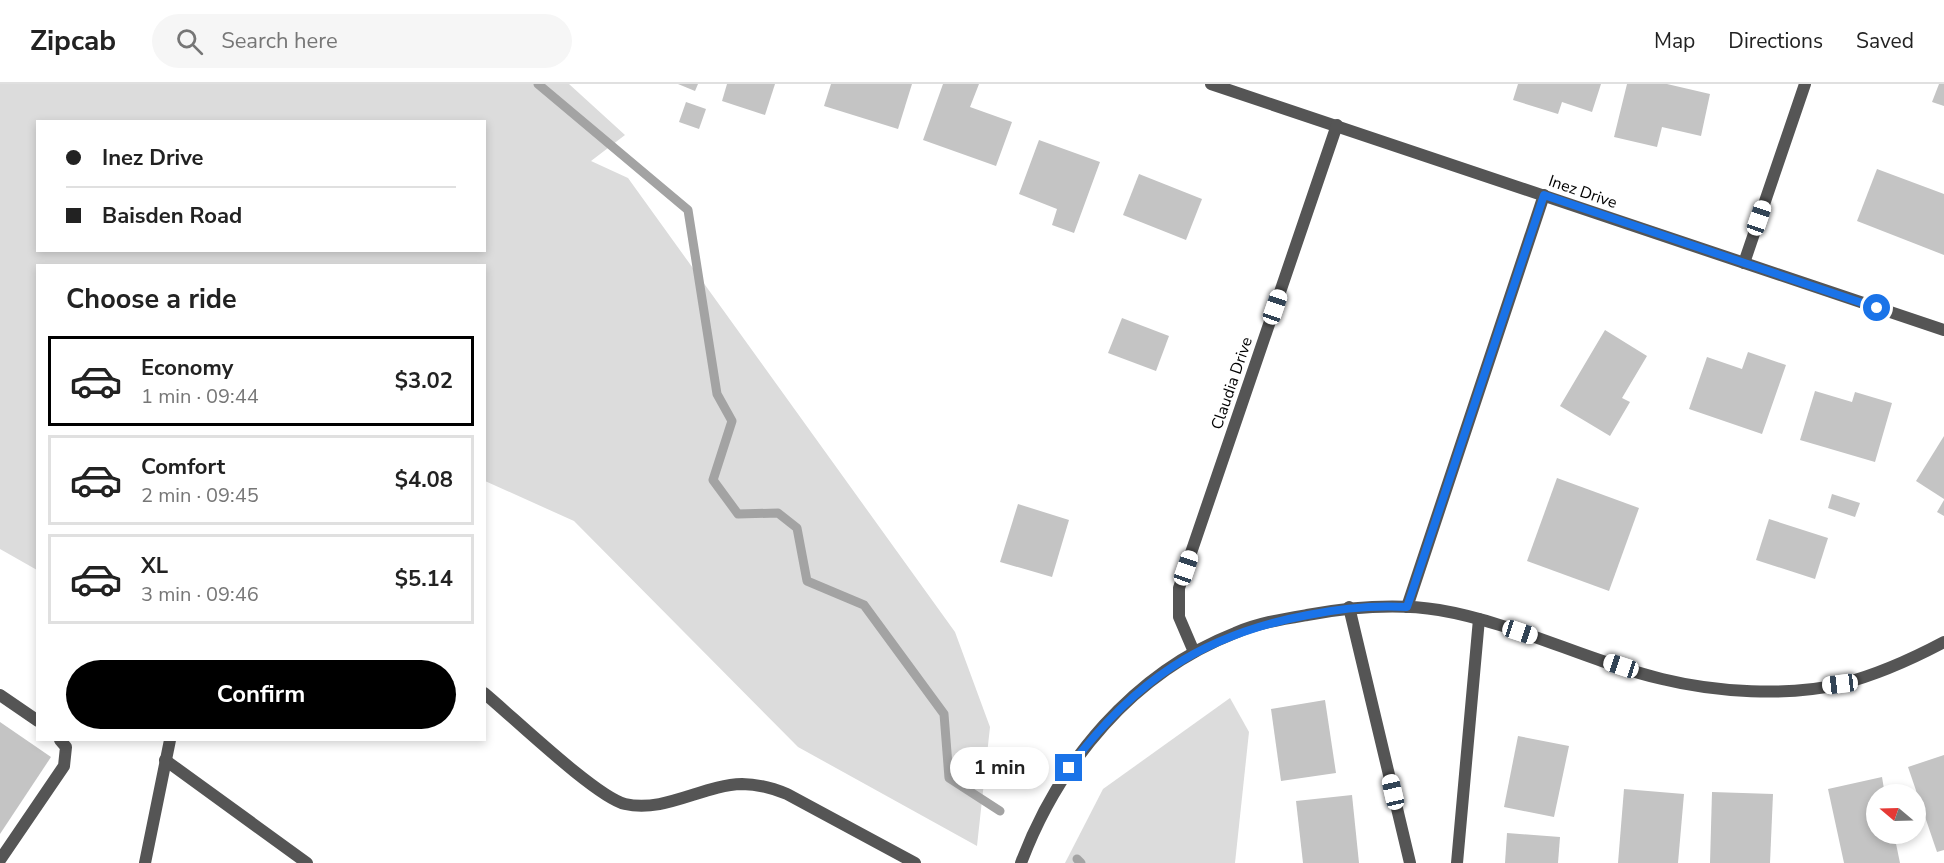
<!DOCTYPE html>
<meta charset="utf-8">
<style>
body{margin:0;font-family:"Nunito Sans",sans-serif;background:#f6f6f6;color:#222;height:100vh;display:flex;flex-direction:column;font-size:22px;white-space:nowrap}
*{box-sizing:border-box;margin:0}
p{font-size:20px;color:#767676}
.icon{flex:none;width:33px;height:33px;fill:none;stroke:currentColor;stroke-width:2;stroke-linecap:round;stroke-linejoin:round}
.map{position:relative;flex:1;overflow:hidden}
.drawer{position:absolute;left:36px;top:180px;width:450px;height:477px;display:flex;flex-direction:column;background:#fff;border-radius:0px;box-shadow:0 3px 9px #0003}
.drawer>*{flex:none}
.hud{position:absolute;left:36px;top:36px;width:450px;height:132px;border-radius:0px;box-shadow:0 3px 9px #0003;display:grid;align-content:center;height:132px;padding:0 30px;background:#fff}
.needle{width:39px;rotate:289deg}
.controls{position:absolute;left:1866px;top:700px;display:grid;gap:12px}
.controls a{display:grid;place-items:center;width:60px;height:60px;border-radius:50%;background:#fff;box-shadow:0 3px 9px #0003;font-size:30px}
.end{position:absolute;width:27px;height:27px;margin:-14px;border:8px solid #1a73e8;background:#fff;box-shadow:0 0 0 3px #fff}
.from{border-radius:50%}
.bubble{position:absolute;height:42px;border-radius:21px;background:#fff;box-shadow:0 3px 9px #0003;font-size:20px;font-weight:700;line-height:42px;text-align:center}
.car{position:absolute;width:18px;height:36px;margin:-18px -9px;border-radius:8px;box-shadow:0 0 4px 2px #0007;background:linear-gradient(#fff 24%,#345 0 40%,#fff 0 76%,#345 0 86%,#fff 0)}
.hud b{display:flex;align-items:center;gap:21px;height:57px;font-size:22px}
.hud b+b{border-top:2px solid #e0e0e0}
.hud i{width:15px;height:15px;background:#222}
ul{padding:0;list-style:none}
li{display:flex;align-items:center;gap:18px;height:90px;margin:0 12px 9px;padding:0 18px;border:3px solid #e0e0e0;border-radius:0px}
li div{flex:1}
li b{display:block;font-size:22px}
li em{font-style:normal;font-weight:700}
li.on{border-color:#000}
li>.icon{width:54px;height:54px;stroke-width:1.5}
h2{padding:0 30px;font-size:27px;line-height:72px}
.button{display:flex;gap:12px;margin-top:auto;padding:12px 30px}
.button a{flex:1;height:69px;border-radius:36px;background:#000;color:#fff;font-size:24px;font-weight:700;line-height:69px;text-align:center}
header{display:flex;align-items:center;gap:36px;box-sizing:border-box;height:84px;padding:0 30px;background:#fff;border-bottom:2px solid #e0e0e0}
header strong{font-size:28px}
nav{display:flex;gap:33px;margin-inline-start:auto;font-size:21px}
.search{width:420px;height:54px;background:#f6f6f6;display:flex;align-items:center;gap:15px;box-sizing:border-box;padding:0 21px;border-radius:33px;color:#767676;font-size:22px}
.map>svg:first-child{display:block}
.green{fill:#dcdcdc;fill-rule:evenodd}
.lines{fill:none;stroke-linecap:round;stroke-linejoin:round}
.stream{stroke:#a3a3a3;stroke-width:9}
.building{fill:#c4c4c4}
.service{stroke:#555;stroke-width:12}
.minor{stroke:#555;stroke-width:12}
.route{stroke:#1a73e8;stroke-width:8}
.labels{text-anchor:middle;stroke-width:5;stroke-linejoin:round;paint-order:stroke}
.street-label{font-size:16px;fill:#000;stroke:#fff}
</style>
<header>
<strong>Zipcab</strong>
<div class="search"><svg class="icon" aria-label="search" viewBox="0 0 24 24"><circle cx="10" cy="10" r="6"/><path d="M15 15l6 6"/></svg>Search here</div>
<nav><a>Map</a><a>Directions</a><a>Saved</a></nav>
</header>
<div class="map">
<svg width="1944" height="779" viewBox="0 0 1944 779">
<rect width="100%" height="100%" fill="#fff"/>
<g class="green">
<path d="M0,0H569L625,51L591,77L628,94L955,548L990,643L977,762L798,663L574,437L485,397L484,182H38L37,486L0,465ZM38,38H484V166H38Z"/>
<polygon points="1230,614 1249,648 1235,779 1065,779 1103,705"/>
</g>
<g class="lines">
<g class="stream">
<polyline points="538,0 688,126 717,310 732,337 713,396 738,430 778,429 797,444 807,497 864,521 944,630 949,694 1000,727"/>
<polyline points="1077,775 1081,779"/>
</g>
</g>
<g class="building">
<polygon points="678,0 698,0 695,7"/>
<polygon points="727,0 775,0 765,31 722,17"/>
<polygon points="831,0 912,0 898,45 824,22"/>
<polygon points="943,0 979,0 970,23 1012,38 996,82 923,56"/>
<polygon points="1518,0 1601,0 1592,28 1562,18 1558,30 1513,16"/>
<polygon points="1627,0 1667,0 1710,10 1701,52 1662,43 1657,63 1614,53"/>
<polygon points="1939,0 1944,0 1944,22 1932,18"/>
<polygon points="686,18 706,25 699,45 679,38"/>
<polygon points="1039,56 1100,78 1074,149 1052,141 1057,125 1019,110"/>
<polygon points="1877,85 1944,110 1944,171 1857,137"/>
<polygon points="1139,90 1202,115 1186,156 1123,131"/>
<polygon points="1122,234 1169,252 1156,287 1108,269"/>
<polygon points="1605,246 1647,272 1622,314 1630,318 1610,352 1560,322"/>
<polygon points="1748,268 1786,281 1762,350 1689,325 1707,273 1742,285"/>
<polygon points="1815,307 1852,318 1855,308 1892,319 1875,378 1800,356"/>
<polygon points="1944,352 1944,415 1916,397"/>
<polygon points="1557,394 1639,424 1609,507 1527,477"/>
<polygon points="1832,410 1860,419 1855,433 1828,424"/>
<polygon points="1944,416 1944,432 1937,428"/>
<polygon points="1018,420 1069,436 1052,493 1000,478"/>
<polygon points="1769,435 1828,454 1815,495 1756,476"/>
<polygon points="1325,616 1336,689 1281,697 1271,625"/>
<polygon points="0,638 51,673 0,750"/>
<polygon points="1518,652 1569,662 1554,733 1504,723"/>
<polygon points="1944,671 1944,766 1937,768 1908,683"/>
<polygon points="1882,693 1885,711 1876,711 1876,750 1894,750 1900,779 1844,779 1828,705"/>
<polygon points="1624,705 1684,710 1678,779 1618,779"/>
<polygon points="1712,708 1773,710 1770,779 1710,779"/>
<polygon points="1352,711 1359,779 1303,779 1296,717"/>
<polygon points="1507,749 1560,753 1558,779 1505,779"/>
</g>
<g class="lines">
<g class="service">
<polyline points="1349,523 1410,779"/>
<path d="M484,609C512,632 596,713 625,720C665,729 703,701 742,700C758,700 772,704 787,710L915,779"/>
<polyline points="0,611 38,637"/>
<polyline points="165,676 307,779"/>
<polyline points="0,776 64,682 66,663 60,656"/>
<polyline points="145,779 170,656"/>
<polyline points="1457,779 1479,535"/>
</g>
<g class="minor">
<polyline points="1211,0 1944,246"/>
<polyline points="1744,179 1805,0"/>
<polyline points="1407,523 1544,111"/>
<polyline points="1194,568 1179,533 1179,504 1337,41"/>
<path d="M1021,779C1059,678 1133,589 1235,549C1258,539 1283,535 1307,531C1351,523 1394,519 1439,526C1516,539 1586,577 1662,595C1715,608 1787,613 1841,600C1876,591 1912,575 1944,558"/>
</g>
</g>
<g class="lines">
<path class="route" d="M1069,684C1133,598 1201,551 1308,531C1342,524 1373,521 1407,523L1544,111L1877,224"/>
</g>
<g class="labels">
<g class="street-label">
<text transform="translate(1583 107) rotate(19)" y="6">Inez Drive</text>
<text transform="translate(1231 299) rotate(-71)" y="6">Claudia Drive</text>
</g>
</g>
</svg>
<div class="controls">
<a><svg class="needle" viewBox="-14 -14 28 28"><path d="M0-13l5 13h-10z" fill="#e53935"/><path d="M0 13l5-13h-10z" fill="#767676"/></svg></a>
</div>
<i class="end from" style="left:1877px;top:224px"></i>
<i class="end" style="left:1069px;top:684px"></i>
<div class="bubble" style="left:950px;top:663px;width:99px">1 min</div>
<i class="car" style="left:1759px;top:134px;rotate:19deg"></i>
<i class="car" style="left:1275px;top:223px;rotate:19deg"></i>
<i class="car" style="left:1186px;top:484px;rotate:19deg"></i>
<i class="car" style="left:1520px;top:548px;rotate:108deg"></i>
<i class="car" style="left:1621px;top:582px;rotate:288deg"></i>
<i class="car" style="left:1840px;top:600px;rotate:263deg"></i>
<i class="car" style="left:1393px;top:708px;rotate:347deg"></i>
<div class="hud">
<b><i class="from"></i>Inez Drive</b>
<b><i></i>Baisden Road</b>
</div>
<section class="drawer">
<h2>Choose a ride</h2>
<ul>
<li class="on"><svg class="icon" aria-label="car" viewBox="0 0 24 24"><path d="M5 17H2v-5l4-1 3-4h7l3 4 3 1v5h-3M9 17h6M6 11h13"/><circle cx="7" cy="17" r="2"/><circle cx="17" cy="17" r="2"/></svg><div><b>Economy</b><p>1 min · 09:44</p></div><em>$3.02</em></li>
<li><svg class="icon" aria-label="car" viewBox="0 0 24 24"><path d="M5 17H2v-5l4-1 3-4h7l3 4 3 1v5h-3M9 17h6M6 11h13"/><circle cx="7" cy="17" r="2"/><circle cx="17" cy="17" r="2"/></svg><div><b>Comfort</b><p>2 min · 09:45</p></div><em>$4.08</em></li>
<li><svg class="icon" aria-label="car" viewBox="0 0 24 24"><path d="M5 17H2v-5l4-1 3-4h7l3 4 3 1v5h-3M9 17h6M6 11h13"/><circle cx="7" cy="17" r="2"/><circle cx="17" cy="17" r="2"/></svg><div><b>XL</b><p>3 min · 09:46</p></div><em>$5.14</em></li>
</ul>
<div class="button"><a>Confirm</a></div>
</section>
</div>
